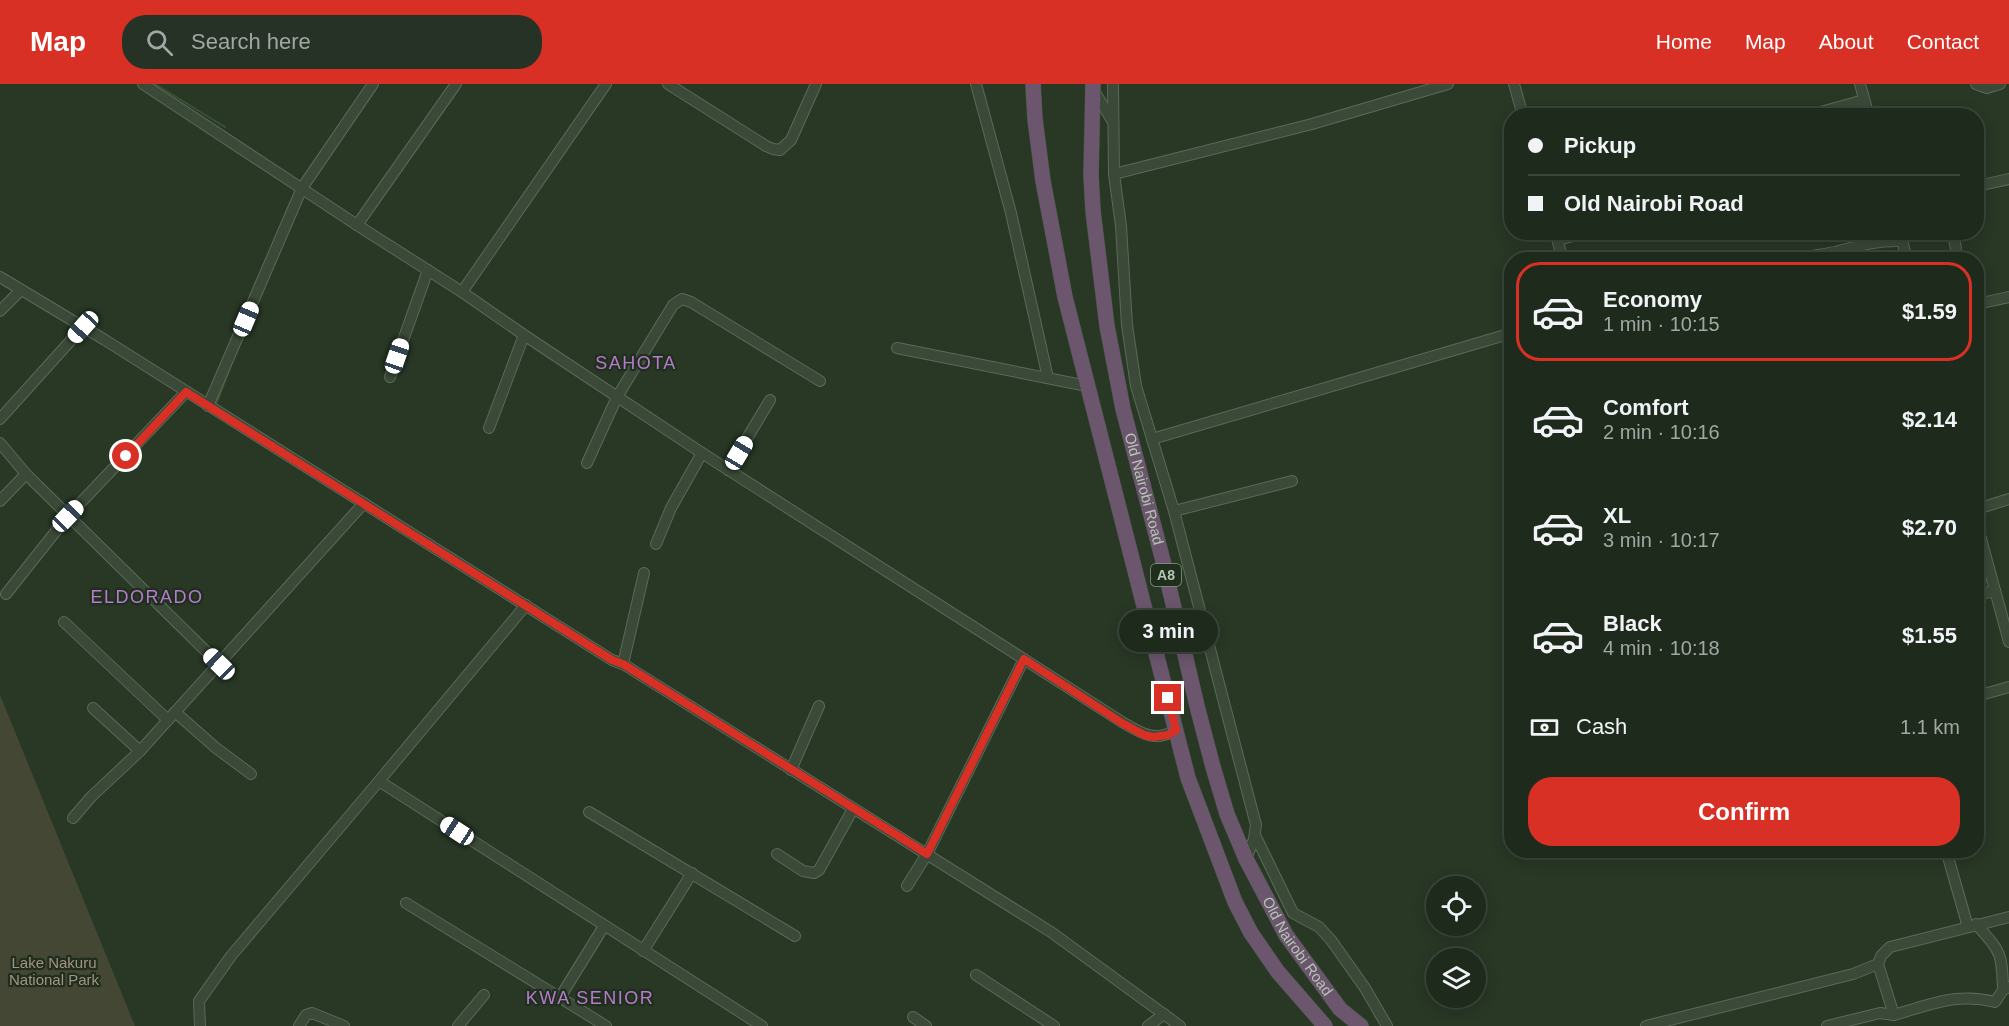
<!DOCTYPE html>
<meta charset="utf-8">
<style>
body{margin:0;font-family:Arial,sans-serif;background:#263225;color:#f1f3f6;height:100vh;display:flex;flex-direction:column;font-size:22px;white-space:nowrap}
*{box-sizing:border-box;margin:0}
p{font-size:20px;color:#a1a7a3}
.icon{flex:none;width:33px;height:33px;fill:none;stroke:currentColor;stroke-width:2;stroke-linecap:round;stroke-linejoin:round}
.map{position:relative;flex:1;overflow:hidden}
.side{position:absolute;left:1504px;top:168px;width:480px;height:606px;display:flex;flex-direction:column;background:#1e2a1c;border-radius:24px;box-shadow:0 3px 15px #0003,0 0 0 2px #3c463b}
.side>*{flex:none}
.banner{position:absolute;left:1504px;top:24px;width:480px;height:132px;border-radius:24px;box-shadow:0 3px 15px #0003,0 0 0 2px #3c463b;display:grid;align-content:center;height:132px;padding:0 24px;background:#1e2a1c}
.buttons{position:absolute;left:1426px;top:792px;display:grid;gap:12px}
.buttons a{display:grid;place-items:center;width:60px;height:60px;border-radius:50%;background:#1e2a1c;box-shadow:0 3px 15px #0003,0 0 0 2px #3c463b;font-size:30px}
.end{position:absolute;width:27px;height:27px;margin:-14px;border:8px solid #d93025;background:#fff;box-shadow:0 0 0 3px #fff}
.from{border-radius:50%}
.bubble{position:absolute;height:42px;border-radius:21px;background:#1e2a1c;box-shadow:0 3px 15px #0003,0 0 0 2px #3c463b;font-size:20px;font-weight:700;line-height:42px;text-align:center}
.car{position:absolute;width:18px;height:36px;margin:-18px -9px;border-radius:8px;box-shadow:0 0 4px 2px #0007;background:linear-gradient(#fff 24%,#345 0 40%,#fff 0 76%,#345 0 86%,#fff 0)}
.banner b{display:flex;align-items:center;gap:21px;height:57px;font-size:22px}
.banner b+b{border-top:2px solid #3c463b}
.banner i{width:15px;height:15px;background:#f1f3f6}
ul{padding:10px 0 0;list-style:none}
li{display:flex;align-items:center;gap:18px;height:99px;margin:0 12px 9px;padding:0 12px;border:3px solid transparent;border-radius:24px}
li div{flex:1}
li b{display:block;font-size:22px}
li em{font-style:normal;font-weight:700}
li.on{border-color:#d93025}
li>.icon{width:54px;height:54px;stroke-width:1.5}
.pay{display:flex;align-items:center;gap:15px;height:66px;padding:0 24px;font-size:22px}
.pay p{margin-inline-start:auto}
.cta{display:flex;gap:12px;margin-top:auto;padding:12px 24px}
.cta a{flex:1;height:69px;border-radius:24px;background:#d93025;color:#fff;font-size:24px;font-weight:700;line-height:69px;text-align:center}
header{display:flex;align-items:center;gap:36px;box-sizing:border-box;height:84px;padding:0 30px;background:#d93025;color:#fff}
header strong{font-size:28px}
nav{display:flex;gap:33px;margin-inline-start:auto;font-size:21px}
.search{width:420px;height:54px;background:#263225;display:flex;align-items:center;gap:15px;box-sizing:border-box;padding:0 21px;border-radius:24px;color:#a1a7a3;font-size:22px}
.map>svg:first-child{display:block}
.park{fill:#454735}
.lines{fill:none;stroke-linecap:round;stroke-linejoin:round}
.stream{stroke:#365331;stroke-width:2}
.minor-casing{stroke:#5b6a58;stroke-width:12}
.highway-casing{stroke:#455443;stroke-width:16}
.minor{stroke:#3a4938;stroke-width:10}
.highway{stroke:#6b566e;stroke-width:15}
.route{stroke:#d93025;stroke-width:8}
.labels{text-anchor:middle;stroke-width:4.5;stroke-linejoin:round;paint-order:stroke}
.shield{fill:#202e1d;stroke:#889886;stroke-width:1.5}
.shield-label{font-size:14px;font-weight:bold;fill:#b5c5b3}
.street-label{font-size:15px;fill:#b5c5b3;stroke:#202e1d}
.park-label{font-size:15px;fill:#a39383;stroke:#202e1d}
.quarter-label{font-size:18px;letter-spacing:1.5px;fill:#b57bcd;stroke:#202e1d}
</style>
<header>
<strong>Map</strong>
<div class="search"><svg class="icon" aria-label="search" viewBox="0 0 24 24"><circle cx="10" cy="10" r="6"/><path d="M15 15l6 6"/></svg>Search here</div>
<nav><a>Home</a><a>Map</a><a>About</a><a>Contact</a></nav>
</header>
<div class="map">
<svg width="2009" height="942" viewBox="0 0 2009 942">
<rect width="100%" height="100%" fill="#283825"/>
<polygon class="park" points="0,611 135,942 0,942"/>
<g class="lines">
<g class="stream">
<polyline points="155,0 225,43"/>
<polyline points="216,321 231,281"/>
</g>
<g class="minor-casing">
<g id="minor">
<path d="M143,0L357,141L462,208L524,251L702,369L1122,638C1141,649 1154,659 1176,646"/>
<polyline points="668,0 766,62 773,65 780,66 791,56 816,0"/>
<polyline points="976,0 1011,129 1048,294"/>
<polyline points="1113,0 1114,90 1121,142 1127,241 1136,302 1174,427 1256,741 1254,755 1246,775"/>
<polyline points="1514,0 1523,32"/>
<polyline points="1860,0 1869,32"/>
<polyline points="1976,0 1987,4 2000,0"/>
<polyline points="1093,5 1113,38"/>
<polyline points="1806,32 1864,16"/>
<polyline points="1114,90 1312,40 1448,0"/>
<polyline points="1977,102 2009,95"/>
<polyline points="357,141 456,0"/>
<polyline points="1555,148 1563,176"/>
<polyline points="1900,148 1907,176"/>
<polyline points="1952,148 1956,164"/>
<polyline points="1558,156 1588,148"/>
<path d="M1793,176C1807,172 1821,171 1835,168C1858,162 1878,156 1902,157"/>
<polyline points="0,193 105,256 612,576 623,580 1051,848 1180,942"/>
<polyline points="462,208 606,0"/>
<polyline points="1977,220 2009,213"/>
<polyline points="0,227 21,206"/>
<polyline points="897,264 1087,302"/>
<polyline points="390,293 428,186"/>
<polyline points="208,322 302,104 373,0"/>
<polyline points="0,335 83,243"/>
<polyline points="489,344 524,251"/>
<polyline points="1152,355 1512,249"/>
<polyline points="0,359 26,390 219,580"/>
<polyline points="587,379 617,313 673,221 682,215 691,218 820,297"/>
<polyline points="728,386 770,316"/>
<polyline points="0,417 26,390"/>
<polyline points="1977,425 2009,415"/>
<polyline points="1174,427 1292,397"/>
<polyline points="1977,440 2009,558"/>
<polyline points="656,460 671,424 702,369"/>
<polyline points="6,510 68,432 186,308"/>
<polyline points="1977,511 1995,507"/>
<polyline points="526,521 379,697 762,942"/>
<polyline points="64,538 168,636"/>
<polyline points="623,580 644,489"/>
<polyline points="1977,612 2009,603"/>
<polyline points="93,624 140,667"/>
<polyline points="175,628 216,664 251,690"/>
<polyline points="791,686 819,622"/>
<polyline points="589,728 795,852"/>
<polyline points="73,734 91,713 140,667 364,419"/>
<polyline points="1255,751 1293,829 1319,843 1331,856 1365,904 1387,942"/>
<polyline points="1946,766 1968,843"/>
<polyline points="777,770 803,787 814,789 819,786 853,725"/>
<polyline points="907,802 927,770 1024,575"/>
<polyline points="406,819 606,942"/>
<path d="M1976,840C2001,868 2002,868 2003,906"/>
<polyline points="643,867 692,789"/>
<polyline points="976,891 1054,942"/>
<polyline points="559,915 604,842"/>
<path d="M1894,931C1930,921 1956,908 1995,918L2003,906L2009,903"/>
<polyline points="913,933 926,942"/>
<polyline points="200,942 199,917 231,872 379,697"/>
<polyline points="299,942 306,931 312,929 344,942"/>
<polyline points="458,942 484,911"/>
<polyline points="1148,942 1164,930"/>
<polyline points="1646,942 1853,890 1878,880 1881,872 1890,863 2009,833"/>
<polyline points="1827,942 1880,929 1894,931 1878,880"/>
</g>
</g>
<g class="highway-casing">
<g id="highway">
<polyline points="1033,0 1035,35 1043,97 1065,213 1188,694 1235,818 1251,849 1278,888 1325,942"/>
<path id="s1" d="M1093,0L1091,91L1093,127L1107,242L1123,325L1162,473L1198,626L1213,683L1227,730L1246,775L1286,851L1340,925L1361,942"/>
</g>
</g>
<use href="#minor" class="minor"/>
<use href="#highway" class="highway"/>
</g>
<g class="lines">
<polyline class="route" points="126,372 186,308 612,576 623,580 927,770 1024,575 1122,639 1144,651 1153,653 1168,651 1176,646 1168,614"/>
</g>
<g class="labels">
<rect class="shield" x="1151" y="480" width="30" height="22" rx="4.5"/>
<g class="shield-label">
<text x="1166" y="496">A8</text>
</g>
<g class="street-label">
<text dy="5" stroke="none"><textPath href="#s1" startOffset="410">Old Nairobi Road</textPath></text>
<text dy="5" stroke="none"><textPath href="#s1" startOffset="896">Old Nairobi Road</textPath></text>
</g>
<g class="park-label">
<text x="54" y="884">Lake Nakuru<tspan x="54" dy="17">National Park</tspan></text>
</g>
<g class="quarter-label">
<text x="636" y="285">SAHOTA</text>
<text x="147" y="519">ELDORADO</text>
<text x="590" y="920">KWA SENIOR</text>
</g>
</g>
</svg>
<div class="buttons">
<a><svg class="icon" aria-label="locate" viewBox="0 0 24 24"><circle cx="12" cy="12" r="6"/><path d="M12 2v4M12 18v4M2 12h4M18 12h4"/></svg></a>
<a><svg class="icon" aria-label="layers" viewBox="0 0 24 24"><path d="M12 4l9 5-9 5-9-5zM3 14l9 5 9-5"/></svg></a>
</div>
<i class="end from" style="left:126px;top:372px"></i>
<i class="end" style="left:1168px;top:614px"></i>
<div class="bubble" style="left:1119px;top:526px;width:99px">3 min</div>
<i class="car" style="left:246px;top:235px;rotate:23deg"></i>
<i class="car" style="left:83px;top:243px;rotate:222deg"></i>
<i class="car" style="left:397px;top:272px;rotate:19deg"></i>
<i class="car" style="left:739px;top:369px;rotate:31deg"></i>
<i class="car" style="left:68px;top:432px;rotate:44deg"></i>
<i class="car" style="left:219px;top:580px;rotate:314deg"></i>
<i class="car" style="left:457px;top:747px;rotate:303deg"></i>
<div class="banner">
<b><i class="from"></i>Pickup</b>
<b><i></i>Old Nairobi Road</b>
</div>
<section class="side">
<ul>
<li class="on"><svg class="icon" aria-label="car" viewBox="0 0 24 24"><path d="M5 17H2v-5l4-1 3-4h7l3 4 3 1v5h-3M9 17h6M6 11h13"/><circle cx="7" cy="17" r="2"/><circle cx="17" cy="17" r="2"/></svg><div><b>Economy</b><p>1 min · 10:15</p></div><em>$1.59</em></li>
<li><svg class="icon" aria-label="car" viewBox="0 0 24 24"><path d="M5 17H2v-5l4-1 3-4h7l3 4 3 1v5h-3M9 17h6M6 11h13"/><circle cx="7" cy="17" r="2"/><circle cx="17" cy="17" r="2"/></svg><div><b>Comfort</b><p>2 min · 10:16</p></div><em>$2.14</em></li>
<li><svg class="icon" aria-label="car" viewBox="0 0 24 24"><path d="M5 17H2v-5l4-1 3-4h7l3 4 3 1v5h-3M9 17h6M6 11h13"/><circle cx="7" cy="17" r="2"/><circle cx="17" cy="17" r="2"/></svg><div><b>XL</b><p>3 min · 10:17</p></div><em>$2.70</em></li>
<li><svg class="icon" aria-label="car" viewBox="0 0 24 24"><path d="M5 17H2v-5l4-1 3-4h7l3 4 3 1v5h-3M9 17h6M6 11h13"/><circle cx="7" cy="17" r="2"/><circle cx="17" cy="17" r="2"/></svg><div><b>Black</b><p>4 min · 10:18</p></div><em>$1.55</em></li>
</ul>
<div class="pay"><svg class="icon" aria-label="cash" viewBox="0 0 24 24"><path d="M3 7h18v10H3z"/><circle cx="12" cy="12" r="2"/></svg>Cash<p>1.1 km</p></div>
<div class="cta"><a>Confirm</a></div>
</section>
</div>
